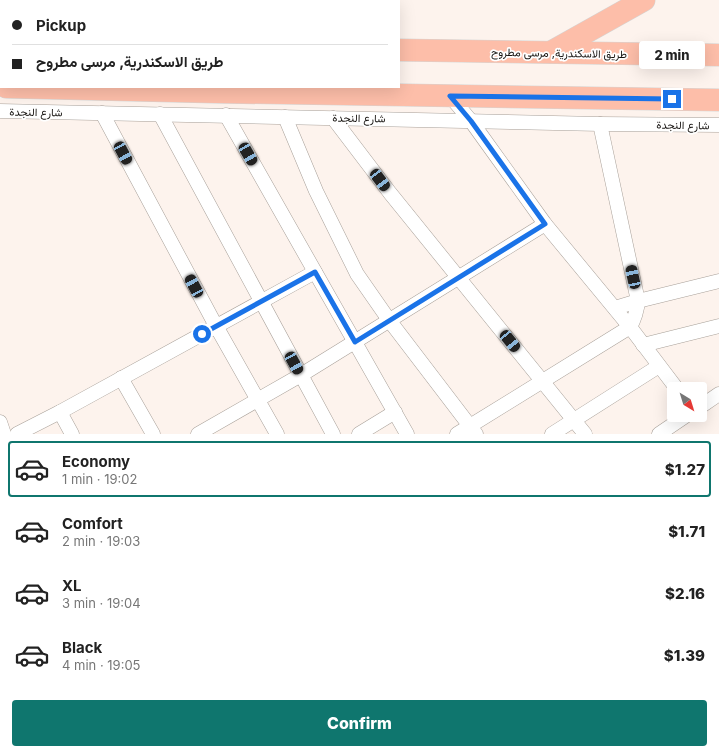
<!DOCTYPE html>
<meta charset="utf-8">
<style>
body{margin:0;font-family:Inter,Vazirmatn,sans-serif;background:#f2f2f2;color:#222;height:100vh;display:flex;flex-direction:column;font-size:15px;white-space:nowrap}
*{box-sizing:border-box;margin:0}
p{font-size:13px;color:#767676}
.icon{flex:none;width:22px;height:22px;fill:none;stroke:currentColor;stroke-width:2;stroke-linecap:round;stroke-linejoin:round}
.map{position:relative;height:434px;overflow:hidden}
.details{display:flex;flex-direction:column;background:#fff;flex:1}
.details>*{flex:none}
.hud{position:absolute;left:0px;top:0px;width:400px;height:88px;box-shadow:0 4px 16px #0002;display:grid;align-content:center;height:88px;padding:0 12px;background:#fff}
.needle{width:26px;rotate:142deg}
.tools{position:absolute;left:667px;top:382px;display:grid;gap:8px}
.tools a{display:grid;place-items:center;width:40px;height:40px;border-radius:4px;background:#fff;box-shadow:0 4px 16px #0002;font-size:20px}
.end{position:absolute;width:18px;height:18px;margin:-9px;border:5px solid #1a73e8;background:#fff;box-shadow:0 0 0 2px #fff}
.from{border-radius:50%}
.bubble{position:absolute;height:28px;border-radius:4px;background:#fff;box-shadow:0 4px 16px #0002;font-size:13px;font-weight:800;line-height:28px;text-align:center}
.car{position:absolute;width:12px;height:24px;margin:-12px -6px;border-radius:5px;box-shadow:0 0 3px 1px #0007;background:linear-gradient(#222 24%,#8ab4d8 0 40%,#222 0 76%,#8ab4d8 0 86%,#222 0)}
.hud b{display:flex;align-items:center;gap:14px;height:38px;font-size:15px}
.hud b+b{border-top:1px solid #e0e0e0}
.hud i{width:10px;height:10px;background:#222}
ul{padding:7px 0 0;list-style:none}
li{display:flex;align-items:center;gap:12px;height:56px;margin:0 8px 6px;padding:0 4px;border:2px solid transparent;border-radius:4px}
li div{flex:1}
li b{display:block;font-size:15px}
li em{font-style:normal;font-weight:800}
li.selected{border-color:#0f766e}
li>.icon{width:36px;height:36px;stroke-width:1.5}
.button{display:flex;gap:8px;margin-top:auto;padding:8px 12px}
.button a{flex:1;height:46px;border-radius:4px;background:#0f766e;color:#fff;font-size:16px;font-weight:800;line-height:46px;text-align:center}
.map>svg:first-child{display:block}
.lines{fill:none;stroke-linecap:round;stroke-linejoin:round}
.street-casing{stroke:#a8a099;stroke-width:15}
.primary-casing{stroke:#d5d5d4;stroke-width:23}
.street{stroke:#fff;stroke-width:14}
.primary{stroke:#fdbea9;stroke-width:22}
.route{stroke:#1a73e8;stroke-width:5}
.labels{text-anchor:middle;stroke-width:3.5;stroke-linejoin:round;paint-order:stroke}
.street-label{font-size:11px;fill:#181512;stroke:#fff}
</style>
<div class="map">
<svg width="719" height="434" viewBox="0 0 719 434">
<rect width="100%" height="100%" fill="#fdf3ed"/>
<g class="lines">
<g class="street-casing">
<g id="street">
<polyline points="114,1 115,0"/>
<polyline points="195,1 253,0"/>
<polyline points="0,5 1,5"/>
<polyline points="450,96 471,121 545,224 630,327 677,389"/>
<polyline points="0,111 600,124 719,125"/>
<polyline points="102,113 216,326 277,434"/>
<polyline points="160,114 333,434"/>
<polyline points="226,115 407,434"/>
<polyline points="285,117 316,191 357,274 389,320 476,434"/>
<polyline points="333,118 390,193 585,434"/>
<polyline points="615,308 638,301 719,281"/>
<polyline points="643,345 719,326"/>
<polyline points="121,378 153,434"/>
<polyline points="700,407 719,394"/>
<polyline points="60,412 72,434"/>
<polyline points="0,422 4,434"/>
<polyline points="17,434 60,412 315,272"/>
<polyline points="198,434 301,375 545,224"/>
<polyline points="359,434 395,412"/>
<path d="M457,434L630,327C635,318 637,311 638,301L600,124"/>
<polyline points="552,434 659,366"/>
<polyline points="659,434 687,415"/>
</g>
</g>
<g class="primary-casing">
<g id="primary">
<polyline points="0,44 1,44"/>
<polyline points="399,50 719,55"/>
<polyline points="551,52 644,0"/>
<polyline points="6,87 216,92 719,100"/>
</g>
</g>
<use href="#street" class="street"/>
<use href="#primary" class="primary"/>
</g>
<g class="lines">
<polyline class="route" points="202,334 315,272 355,342 545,224 471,121 450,96 672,99"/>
</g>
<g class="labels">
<g class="street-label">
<text transform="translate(559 53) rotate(1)" y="4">طريق الاسكندرية, مرسى مطروح</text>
<text transform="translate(36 112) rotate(1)" y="4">شارع النجدة</text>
<text transform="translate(359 118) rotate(1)" y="4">شارع النجدة</text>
<text transform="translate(683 125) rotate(1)" y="4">شارع النجدة</text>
</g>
</g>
</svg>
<div class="tools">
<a><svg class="needle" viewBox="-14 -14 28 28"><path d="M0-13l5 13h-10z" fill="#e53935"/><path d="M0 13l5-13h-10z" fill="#767676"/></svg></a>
</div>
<i class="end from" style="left:202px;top:334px"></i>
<i class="end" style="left:672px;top:99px"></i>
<div class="bubble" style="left:639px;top:41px;width:66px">2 min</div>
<i class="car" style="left:123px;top:153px;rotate:152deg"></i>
<i class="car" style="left:248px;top:154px;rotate:150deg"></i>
<i class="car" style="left:380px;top:180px;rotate:143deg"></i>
<i class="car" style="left:633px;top:277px;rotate:348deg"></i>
<i class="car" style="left:194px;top:286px;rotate:332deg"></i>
<i class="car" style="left:510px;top:341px;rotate:141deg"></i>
<i class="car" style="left:294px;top:363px;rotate:151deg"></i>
<div class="hud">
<b><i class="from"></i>Pickup</b>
<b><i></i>طريق الاسكندرية, مرسى مطروح</b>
</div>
</div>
<section class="details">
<ul>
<li class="selected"><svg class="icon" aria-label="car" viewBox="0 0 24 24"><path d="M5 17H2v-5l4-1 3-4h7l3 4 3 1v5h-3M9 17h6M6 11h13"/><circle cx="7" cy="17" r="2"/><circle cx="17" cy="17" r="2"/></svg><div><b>Economy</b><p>1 min · 19:02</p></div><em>$1.27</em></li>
<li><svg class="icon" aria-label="car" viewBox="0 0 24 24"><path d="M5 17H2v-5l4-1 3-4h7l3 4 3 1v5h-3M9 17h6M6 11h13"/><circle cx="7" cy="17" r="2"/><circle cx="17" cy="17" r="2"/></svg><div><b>Comfort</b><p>2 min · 19:03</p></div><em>$1.71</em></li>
<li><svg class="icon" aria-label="car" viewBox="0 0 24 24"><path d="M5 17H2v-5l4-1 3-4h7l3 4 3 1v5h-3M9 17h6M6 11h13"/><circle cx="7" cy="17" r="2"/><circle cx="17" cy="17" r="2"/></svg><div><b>XL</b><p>3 min · 19:04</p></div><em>$2.16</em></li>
<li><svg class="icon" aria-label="car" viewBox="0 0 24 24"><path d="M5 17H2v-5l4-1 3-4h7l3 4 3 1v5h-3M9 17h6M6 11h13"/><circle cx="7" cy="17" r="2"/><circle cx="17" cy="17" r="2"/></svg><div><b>Black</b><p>4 min · 19:05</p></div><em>$1.39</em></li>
</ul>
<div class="button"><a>Confirm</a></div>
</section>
